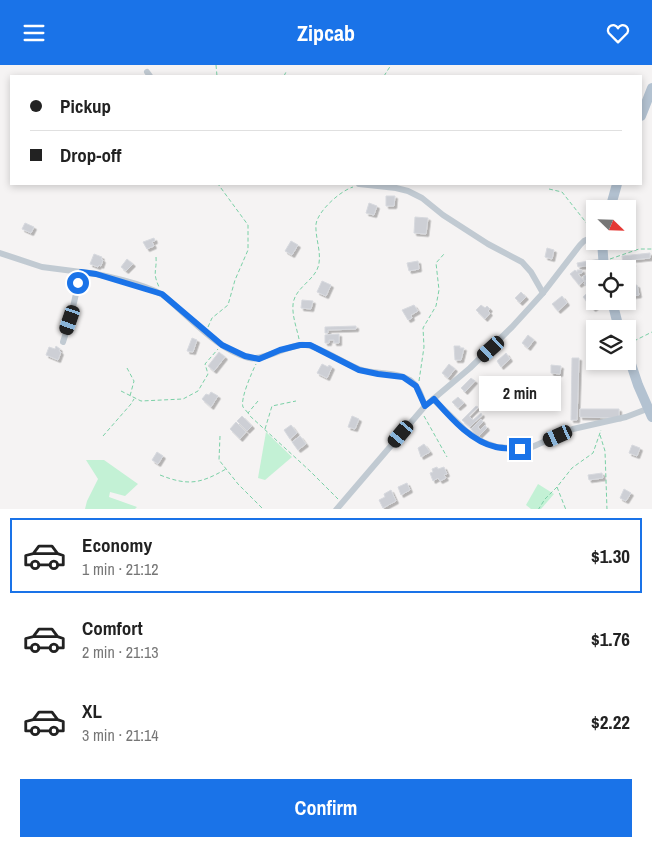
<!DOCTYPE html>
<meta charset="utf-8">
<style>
body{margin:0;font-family:"Archivo Narrow",sans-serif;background:#f6f6f6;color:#222;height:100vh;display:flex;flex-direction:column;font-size:19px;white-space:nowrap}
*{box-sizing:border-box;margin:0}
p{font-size:16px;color:#767676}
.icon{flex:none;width:28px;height:28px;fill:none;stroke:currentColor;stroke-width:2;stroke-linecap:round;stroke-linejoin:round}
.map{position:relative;height:444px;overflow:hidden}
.panel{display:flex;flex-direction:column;background:#fff;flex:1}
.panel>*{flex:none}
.guide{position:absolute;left:10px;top:10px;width:632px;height:110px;border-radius:0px;box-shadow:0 2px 8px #0003;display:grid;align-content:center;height:110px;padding:0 20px;background:#fff}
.needle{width:32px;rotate:113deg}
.controls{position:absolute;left:586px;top:135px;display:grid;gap:10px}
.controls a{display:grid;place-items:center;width:50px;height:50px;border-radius:0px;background:#fff;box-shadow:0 2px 8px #0003;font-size:25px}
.end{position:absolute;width:22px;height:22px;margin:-11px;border:6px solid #1a73e8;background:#fff;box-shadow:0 0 0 2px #fff}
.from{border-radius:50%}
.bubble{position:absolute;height:35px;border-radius:0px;background:#fff;box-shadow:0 2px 8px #0003;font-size:16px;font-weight:700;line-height:35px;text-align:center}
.car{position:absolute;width:15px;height:30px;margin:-15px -8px;border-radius:6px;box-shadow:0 0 4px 1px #0007;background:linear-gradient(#222 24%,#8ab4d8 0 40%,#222 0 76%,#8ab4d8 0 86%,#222 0)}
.guide b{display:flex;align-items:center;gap:18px;height:48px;font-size:19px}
.guide b+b{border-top:1px solid #e0e0e0}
.guide i{width:12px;height:12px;background:#222}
ul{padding:9px 0 0;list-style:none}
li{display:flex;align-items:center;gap:15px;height:75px;margin:0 10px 8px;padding:0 10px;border:2px solid transparent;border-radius:0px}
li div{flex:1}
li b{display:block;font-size:19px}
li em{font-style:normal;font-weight:700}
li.selected{border-color:#1a73e8}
li>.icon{width:45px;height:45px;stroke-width:1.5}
.cta{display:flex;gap:10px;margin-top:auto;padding:10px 20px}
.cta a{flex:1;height:58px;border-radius:0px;background:#1a73e8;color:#fff;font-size:20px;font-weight:700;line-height:58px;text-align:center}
header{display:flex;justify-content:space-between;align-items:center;height:65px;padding:0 20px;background:#1a73e8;color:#fff;font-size:22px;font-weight:700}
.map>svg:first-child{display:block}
.green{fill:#c3f1d5}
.building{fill:#cdcfd5;stroke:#d7d9de;filter:url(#shadow)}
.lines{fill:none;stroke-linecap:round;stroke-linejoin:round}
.path{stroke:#7ad0a6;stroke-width:1;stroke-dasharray:4 2.5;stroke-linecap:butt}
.minor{stroke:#c1cad2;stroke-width:6}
.primary{stroke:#b3c2d1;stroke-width:10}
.route{stroke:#1a73e8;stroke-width:6}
</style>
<header><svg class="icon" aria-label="menu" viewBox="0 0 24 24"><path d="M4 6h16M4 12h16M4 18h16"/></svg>Zipcab<svg class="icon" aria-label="heart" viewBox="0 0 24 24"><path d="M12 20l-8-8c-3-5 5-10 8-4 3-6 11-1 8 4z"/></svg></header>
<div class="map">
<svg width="652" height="445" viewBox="0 0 652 445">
<defs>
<filter id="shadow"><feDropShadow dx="2.5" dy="2.5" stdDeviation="0" flood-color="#0004"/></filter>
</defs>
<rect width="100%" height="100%" fill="#f5f3f3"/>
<g class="green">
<polygon points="266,367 292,392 265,415 258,413"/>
<polygon points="86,395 104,395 138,419 125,431 110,427 109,432 137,442 135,444 85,444 87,436 98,414"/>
<polygon points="538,419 554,429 541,444 531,444 526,440"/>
</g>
<g class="building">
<polygon points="386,131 395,131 394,141 386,141"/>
<polygon points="369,138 377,141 374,150 366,148"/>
<polygon points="415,152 428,153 426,169 414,168"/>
<polygon points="25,158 34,162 31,168 22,164"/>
<polygon points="154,173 155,176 152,177 154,181 147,184 143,177"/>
<polygon points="291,176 298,180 292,190 285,186"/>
<polygon points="547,183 554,185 552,194 545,192"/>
<polygon points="650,188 650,193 632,195 633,199 623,200 622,191"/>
<polygon points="94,189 102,192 101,194 103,195 101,201 99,200 98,202 90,199"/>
<polygon points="127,194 133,199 126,206 121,202"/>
<polygon points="600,194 601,204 595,204 595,214 588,215 590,218 586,221 584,218 588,215 584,216 583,211 594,209 593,200 578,202 577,198"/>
<polygon points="418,196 419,204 409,206 407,198"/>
<polygon points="575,205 577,207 577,205 582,205 582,208 578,209 584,216 579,220 570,209"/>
<polygon points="322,216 331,220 326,231 317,227"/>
<polygon points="637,220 639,230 633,231 631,221"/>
<polygon points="521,227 526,232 520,238 515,233"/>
<polygon points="586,229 596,242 593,244 583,232"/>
<polygon points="562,231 567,238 558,246 552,239"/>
<polygon points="302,235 313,236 311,244 301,243"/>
<polygon points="414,240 418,246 411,250 412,253 408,255 402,245"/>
<polygon points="481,240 485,243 487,241 490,244 488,246 490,248 485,254 476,245"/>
<polygon points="356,261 356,264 328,265 328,268 325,268 325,262"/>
<polygon points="339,269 339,278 334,278 334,275 329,275 329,278 325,278 325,270"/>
<polygon points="528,270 534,275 528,283 522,278"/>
<polygon points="192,273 197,275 193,287 187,286"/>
<polygon points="56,281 60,284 59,286 61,287 58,295 46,290 49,282 55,284"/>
<polygon points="454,281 460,281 460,283 464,283 461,295 455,295"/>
<polygon points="595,283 595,292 587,292 587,284"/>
<polygon points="219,287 225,292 214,306 208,301"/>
<polygon points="506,288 510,294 501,302 497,296"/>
<polygon points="572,293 579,293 577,355 571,355"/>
<polygon points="322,299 328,302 329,300 332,302 327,313 317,308"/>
<polygon points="449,299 455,304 448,313 442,308"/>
<polygon points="551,300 561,301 560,309 551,308"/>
<polygon points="471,313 475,316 465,327 461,323"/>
<polygon points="211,327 218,331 211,342 202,334 206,329 209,330"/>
<polygon points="458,332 464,338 458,343 452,337"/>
<polygon points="476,341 478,342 469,351 473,355 481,348 482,350 470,362 462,355"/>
<polygon points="580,344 619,344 619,353 580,352"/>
<polygon points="242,351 252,361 247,366 237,356"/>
<polygon points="352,351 359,354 355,364 348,362"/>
<polygon points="481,354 483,357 478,362 480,365 485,360 487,363 478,372 471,364"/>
<polygon points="236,357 246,367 240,374 230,364"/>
<polygon points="291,360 297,368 290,374 284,365"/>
<polygon points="300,371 306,379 298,385 292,377"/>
<polygon points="424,379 430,387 421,392 418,383"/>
<polygon points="632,380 640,383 637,391 629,388"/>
<polygon points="157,387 163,391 158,399 152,395"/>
<polygon points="437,402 438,404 444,402 447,409 444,410 446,413 440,416 438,413 433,416 430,408 433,407 432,404"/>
<polygon points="602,408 603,413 589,415 588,410"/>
<polygon points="407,418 410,425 401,430 398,422"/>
<polygon points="624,424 631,428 626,436 620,433"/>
<polygon points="391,425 396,436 383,443 379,435 385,432 384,429"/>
</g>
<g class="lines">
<g class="path">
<polyline points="216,0 217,11"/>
<polyline points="284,11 286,7"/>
<polyline points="384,11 391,0"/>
<polyline points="549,124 562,127 592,165"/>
<path d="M156,192C157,207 152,206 159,222"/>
<polyline points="610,194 639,184 652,184"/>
<polyline points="208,262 212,253 228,240 235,215 248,185 248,160 218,119"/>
<path d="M299,274C297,264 292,251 293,240C294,222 317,215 319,198C321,185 315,172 316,159C318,146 340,126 353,122"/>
<polyline points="628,279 652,267"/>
<polyline points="127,303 134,316 130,331"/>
<polyline points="419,316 424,282 423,263 436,241 439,225 436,198 444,189"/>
<polyline points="121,326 141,336 183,334 198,326 208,309 205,299 218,284"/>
<polyline points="258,336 248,348 250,351 310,406 338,434"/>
<path d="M248,348C248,348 243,342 243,342C240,334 252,307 256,299"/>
<polyline points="424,351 447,392"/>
<polyline points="265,364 272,341 296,336"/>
<polyline points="600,370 605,386 607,445"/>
<polyline points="103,371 131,339 134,334"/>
<polyline points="220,371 219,395 238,419 264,445"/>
<path d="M160,410C188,421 200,419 226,404"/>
<polyline points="557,422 566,445"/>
<polyline points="538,445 545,434 557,422 572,403 593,388 601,365"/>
</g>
<g class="minor">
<polyline points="147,7 150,11"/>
<polyline points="359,119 396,123 408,126 422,133 443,150 488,179 522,197 531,207 543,228"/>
<polyline points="0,188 42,202 81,207"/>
<path d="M63,277L70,255L81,207C102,209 143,219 161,229C168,233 175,241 181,246C201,264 223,286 249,293C262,296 285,282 300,280C316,278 342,298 359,304C375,310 395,306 410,315C419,321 421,331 425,341"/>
<polyline points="433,334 466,366 483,377 497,382 520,384 532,382 573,364 626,352 647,344"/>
<polyline points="336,445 425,341 470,303 512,262 543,228 580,180 584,176 595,171"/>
</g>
<g class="primary">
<polyline points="641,51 652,23"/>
<polyline points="610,144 617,119"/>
<polyline points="602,176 604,204"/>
<polyline points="612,236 619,264"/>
<polyline points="628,290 638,320 652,352"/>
</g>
</g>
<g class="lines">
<path class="route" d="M78,218L81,207L96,209L162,229L222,280L245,291L259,294L280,285L300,280H310L359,305L378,309L403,312L416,321L425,341L434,334C450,352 471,377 496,382C504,384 513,383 520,384"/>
</g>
</svg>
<div class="controls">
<a><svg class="needle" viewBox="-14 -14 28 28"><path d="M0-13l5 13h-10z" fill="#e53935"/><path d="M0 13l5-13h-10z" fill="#767676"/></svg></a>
<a><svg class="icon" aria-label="locate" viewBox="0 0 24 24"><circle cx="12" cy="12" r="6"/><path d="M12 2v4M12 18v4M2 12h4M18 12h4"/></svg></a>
<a><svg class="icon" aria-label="layers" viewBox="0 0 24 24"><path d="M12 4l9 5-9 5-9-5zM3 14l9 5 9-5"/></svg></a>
</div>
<i class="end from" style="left:78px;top:218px"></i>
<i class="end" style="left:520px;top:384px"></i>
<div class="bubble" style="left:479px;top:311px;width:82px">2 min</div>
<i class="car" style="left:70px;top:255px;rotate:199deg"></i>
<i class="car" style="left:491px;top:284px;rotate:228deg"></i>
<i class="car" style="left:401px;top:369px;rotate:220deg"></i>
<i class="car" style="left:558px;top:371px;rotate:246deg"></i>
<div class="guide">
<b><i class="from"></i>Pickup</b>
<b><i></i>Drop-off</b>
</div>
</div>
<section class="panel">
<ul>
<li class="selected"><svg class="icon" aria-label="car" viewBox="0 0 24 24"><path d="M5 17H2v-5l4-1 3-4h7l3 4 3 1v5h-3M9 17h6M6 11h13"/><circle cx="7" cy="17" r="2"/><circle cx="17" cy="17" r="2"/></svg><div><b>Economy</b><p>1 min · 21:12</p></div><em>$1.30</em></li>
<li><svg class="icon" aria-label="car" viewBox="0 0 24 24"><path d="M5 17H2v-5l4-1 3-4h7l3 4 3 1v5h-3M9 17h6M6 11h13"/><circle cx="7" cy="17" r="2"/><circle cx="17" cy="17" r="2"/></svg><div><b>Comfort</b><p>2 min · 21:13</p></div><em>$1.76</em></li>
<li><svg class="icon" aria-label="car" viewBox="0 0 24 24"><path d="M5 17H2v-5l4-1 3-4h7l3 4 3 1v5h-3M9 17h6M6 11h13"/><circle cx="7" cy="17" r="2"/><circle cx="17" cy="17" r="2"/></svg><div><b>XL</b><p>3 min · 21:14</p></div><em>$2.22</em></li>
</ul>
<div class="cta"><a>Confirm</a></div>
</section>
